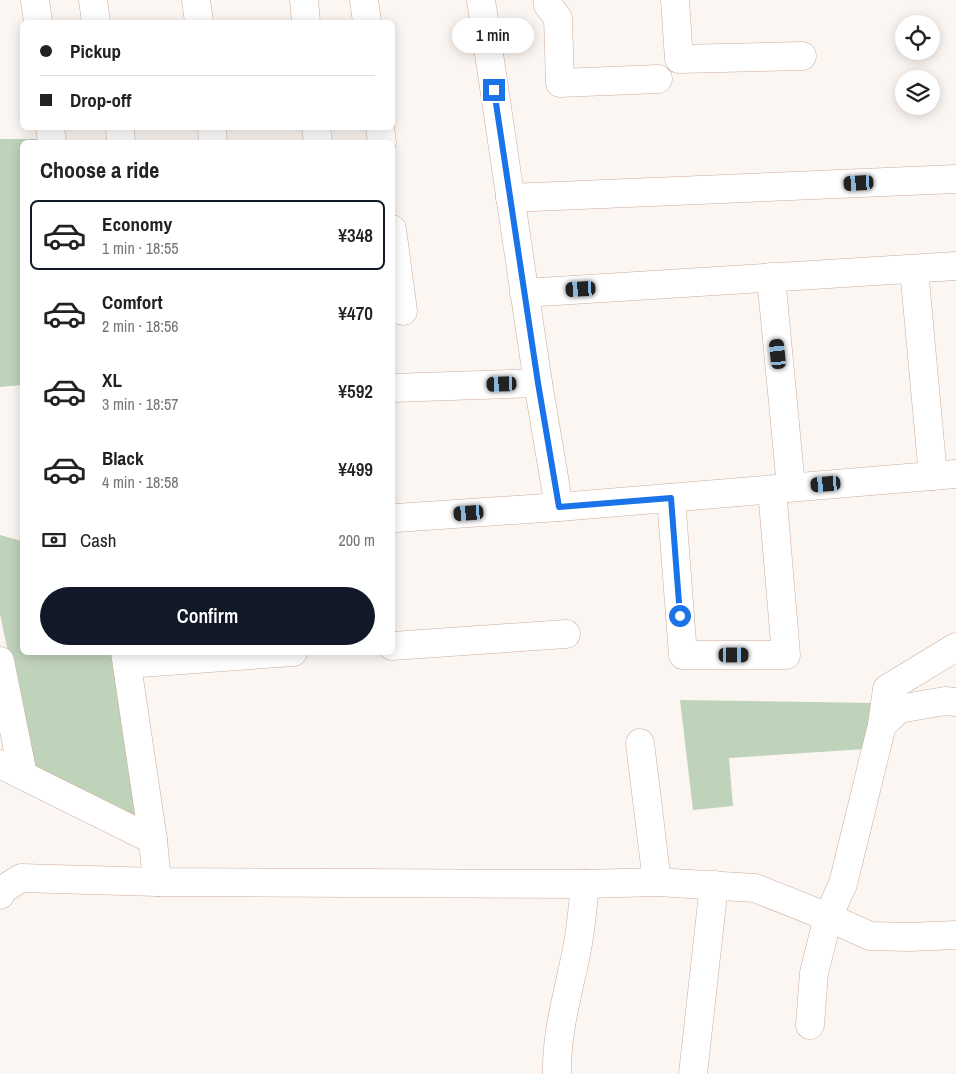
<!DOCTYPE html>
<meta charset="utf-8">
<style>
body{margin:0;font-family:"Archivo Narrow",sans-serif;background:#f6f6f6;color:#222;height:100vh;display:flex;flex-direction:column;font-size:19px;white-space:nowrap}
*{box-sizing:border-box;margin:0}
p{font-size:16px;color:#767676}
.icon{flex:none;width:28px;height:28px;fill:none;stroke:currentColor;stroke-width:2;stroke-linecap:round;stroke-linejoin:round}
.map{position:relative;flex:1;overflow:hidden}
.side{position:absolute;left:20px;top:140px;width:375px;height:515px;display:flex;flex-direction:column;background:#fff;border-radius:8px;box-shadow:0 2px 12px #0003}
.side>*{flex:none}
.banner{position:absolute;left:20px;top:20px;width:375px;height:110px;border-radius:8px;box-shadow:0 2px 12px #0003;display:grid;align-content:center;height:110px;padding:0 20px;background:#fff}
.tools{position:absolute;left:895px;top:15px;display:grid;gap:10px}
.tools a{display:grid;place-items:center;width:45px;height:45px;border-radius:50%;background:#fff;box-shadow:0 2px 12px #0003;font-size:25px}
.end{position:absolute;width:22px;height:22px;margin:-11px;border:6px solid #1a73e8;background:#fff;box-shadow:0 0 0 2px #fff}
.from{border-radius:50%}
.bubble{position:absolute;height:35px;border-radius:18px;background:#fff;box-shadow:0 2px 12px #0003;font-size:16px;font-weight:600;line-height:35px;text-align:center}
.car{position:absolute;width:15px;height:30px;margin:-15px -8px;border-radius:6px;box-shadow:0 0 4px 1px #0007;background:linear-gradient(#222 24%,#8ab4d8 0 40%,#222 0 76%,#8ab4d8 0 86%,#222 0)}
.banner b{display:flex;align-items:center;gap:18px;height:48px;font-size:19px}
.banner b+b{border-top:1px solid #e0e0e0}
.banner i{width:12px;height:12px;background:#222}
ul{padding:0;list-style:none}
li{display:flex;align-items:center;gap:15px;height:70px;margin:0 10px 8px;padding:0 10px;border:2px solid transparent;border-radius:8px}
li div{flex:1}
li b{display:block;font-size:19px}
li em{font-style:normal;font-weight:600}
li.current{border-color:#111827}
li>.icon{width:45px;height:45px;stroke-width:1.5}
h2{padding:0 20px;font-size:22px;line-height:60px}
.pay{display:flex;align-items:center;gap:12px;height:55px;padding:0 20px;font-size:19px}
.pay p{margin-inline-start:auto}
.primary-button{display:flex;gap:10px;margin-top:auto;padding:10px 20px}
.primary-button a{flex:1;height:58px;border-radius:30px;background:#111827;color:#fff;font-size:20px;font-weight:600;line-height:58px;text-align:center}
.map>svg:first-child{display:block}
.green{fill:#bfd2ba}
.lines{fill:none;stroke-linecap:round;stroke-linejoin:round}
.minor-casing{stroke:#caac9a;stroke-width:29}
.minor{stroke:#fff;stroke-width:28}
.route{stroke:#1a73e8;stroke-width:6}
</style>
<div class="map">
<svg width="956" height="1074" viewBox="0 0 956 1074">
<rect width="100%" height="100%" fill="#fcf6f2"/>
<g class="green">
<polygon points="0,139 40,139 40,142 22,142 22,385 0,387"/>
<polygon points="0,535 22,541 22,652 116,653 136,820 33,772 0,614"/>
<polygon points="680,700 877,703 865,749 729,758 733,806 693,810"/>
</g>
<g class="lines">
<g class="minor-casing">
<g id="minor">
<polyline points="35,0 38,22"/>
<polyline points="93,0 96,22"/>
<polyline points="196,0 199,22"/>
<polyline points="304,0 306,22"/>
<polyline points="364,0 367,22"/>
<polyline points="481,0 538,383 559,507 956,474"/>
<polyline points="548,0 548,5 558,18 560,83 658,79"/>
<polyline points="675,0 679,59 802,56"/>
<polyline points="50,128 52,142"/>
<polyline points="120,128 121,142"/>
<polyline points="212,128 213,142"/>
<polyline points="316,128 318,142"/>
<polyline points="380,128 382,142"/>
<polyline points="510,198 956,179"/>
<polyline points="392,229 403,311"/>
<polyline points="914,269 933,476"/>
<polyline points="771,277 791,487"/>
<polyline points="524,293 956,266"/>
<polyline points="392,388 538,383"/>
<polyline points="671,498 683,655 786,655 772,490"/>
<polyline points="396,518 559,507"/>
<polyline points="392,646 566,634"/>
<polyline points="125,652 153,840 157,882"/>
<polyline points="0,661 23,775"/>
<polyline points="127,664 293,652"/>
<polyline points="882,725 887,689 956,647"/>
<polyline points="640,743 657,882"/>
<polyline points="0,764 153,840"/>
<polyline points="0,895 2,890 21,878 157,882 585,884 657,882 755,888 828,917 870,936 909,937 956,935"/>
<polyline points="810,1025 814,973 828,917 843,884 882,725 899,709 945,701 956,702"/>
<path d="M557,1074C556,1032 569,990 577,949C581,928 583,906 585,884"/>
<polyline points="693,1074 714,885"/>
</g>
</g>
<use href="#minor" class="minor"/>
</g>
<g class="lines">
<polyline class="route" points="494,90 538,383 559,507 671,498 680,616"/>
</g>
</svg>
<div class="tools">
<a><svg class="icon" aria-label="locate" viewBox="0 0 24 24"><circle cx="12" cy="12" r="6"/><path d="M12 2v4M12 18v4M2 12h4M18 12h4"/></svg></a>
<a><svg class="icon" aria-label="layers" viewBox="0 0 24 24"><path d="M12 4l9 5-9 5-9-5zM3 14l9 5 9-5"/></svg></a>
</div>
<i class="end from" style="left:680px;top:616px"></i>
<i class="end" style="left:494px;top:90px"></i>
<div class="bubble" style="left:452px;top:18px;width:82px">1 min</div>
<i class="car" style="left:859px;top:183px;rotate:267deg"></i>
<i class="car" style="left:581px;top:289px;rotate:267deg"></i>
<i class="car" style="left:778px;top:354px;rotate:354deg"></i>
<i class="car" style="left:502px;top:384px;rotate:268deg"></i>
<i class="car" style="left:826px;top:484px;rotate:265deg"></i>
<i class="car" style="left:469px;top:513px;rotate:266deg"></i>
<i class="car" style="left:734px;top:655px;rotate:90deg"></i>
<div class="banner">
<b><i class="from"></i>Pickup</b>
<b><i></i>Drop-off</b>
</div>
<section class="side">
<h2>Choose a ride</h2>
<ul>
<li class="current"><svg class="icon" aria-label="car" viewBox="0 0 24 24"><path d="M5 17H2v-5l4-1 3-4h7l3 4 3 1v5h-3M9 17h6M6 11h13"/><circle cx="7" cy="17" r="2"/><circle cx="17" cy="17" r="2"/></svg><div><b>Economy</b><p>1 min · 18:55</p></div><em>¥348</em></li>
<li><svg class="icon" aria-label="car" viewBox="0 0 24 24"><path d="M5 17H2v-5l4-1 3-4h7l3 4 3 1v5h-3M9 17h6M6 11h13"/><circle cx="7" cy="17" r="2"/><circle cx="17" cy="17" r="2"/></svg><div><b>Comfort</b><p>2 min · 18:56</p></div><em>¥470</em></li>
<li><svg class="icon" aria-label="car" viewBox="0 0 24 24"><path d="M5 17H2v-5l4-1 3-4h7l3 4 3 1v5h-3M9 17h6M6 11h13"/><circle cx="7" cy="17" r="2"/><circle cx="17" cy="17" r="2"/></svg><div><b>XL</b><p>3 min · 18:57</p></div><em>¥592</em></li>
<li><svg class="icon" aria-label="car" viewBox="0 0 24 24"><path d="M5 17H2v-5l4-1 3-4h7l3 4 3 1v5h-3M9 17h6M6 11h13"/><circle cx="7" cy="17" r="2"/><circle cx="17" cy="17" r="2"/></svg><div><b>Black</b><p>4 min · 18:58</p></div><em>¥499</em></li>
</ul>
<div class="pay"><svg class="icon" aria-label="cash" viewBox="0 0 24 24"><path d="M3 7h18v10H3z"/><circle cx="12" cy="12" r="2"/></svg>Cash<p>200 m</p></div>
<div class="primary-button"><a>Confirm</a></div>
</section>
</div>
